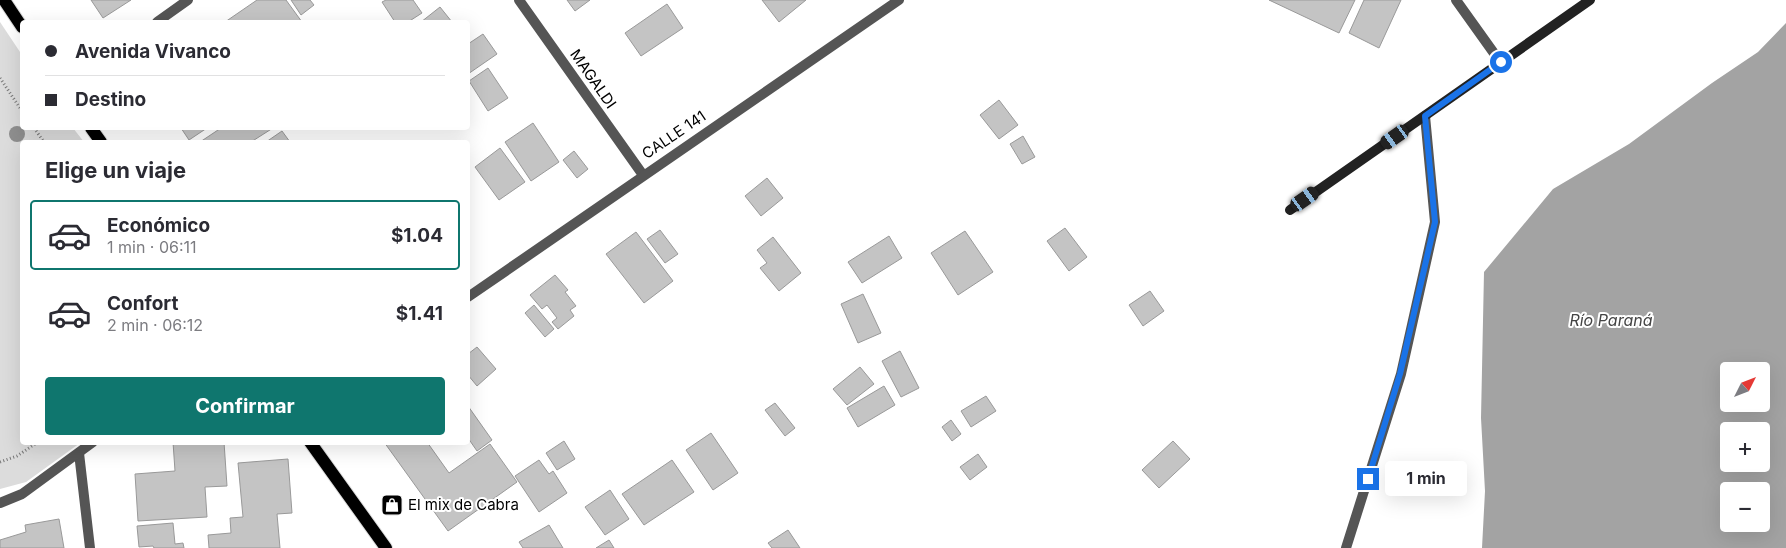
<!DOCTYPE html>
<html lang="es">
<meta charset="utf-8">
<style>
body{margin:0;font-family:Inter,sans-serif;background:#f7f7f7;color:#2b2b33;height:100vh;display:flex;flex-direction:column;font-size:19px;white-space:nowrap}
*{box-sizing:border-box;margin:0}
p{font-size:16px;color:#7c7c81}
.icon{flex:none;width:28px;height:28px;fill:none;stroke:currentColor;stroke-width:2;stroke-linecap:round;stroke-linejoin:round}
.map{position:relative;flex:1;overflow:hidden}
.panel{position:absolute;left:20px;top:140px;width:450px;height:305px;display:flex;flex-direction:column;background:#fff;border-radius:5px;box-shadow:0 5px 20px #0002}
.panel>*{flex:none}
.hud{position:absolute;left:20px;top:20px;width:450px;height:110px;border-radius:5px;box-shadow:0 5px 20px #0002;display:grid;align-content:center;height:110px;padding:0 25px;background:#fff}
.needle{width:32px;rotate:48deg}
.fabs{position:absolute;left:1720px;top:362px;display:grid;gap:10px}
.fabs a{display:grid;place-items:center;width:50px;height:50px;border-radius:5px;background:#fff;box-shadow:0 5px 20px #0002;font-size:25px}
.end{position:absolute;width:22px;height:22px;margin:-11px;border:6px solid #1a73e8;background:#fff;box-shadow:0 0 0 2px #fff}
.from{border-radius:50%}
.bubble{position:absolute;height:35px;border-radius:5px;background:#fff;box-shadow:0 5px 20px #0002;font-size:16px;font-weight:700;line-height:35px;text-align:center}
.car{position:absolute;width:15px;height:30px;margin:-15px -8px;border-radius:6px;box-shadow:0 0 4px 1px #0007;background:linear-gradient(#222 24%,#8ab4d8 0 40%,#222 0 76%,#8ab4d8 0 86%,#222 0)}
.hud b{display:flex;align-items:center;gap:18px;height:48px;font-size:19px}
.hud b+b{border-top:1px solid #e1e1e2}
.hud i{width:12px;height:12px;background:#2b2b33}
ul{padding:0;list-style:none}
li{display:flex;align-items:center;gap:15px;height:70px;margin:0 10px 8px;padding:0 15px;border:2px solid transparent;border-radius:5px}
li div{flex:1}
li b{display:block;font-size:19px}
li em{font-style:normal;font-weight:700}
li.selected{border-color:#0f766e}
li>.icon{width:45px;height:45px;stroke-width:1.5}
h2{padding:0 25px;font-size:22px;line-height:60px}
.action{display:flex;gap:10px;margin-top:auto;padding:10px 25px}
.action a{flex:1;height:58px;border-radius:5px;background:#0f766e;color:#fff;font-size:20px;font-weight:700;line-height:58px;text-align:center}
.map>svg:first-child{display:block}
.green{fill:#dcdcdc}
.water{fill:#a3a3a3;fill-rule:evenodd}
.building{fill:#c4c4c4;stroke:#999}
.lines{fill:none;stroke-linecap:round;stroke-linejoin:round}
.primary-casing{stroke:#dbdbdb;stroke-width:14}
.path{stroke:#777;stroke-width:3;stroke-dasharray:1 2.5;stroke-linecap:butt}
.street{stroke:#555;stroke-width:10}
.secondary{stroke:#222;stroke-width:10}
.primary{stroke:#000;stroke-width:12}
.tree{fill:#8f8f8f}
.route{stroke:#1a73e8;stroke-width:6}
.labels{text-anchor:middle;stroke-width:4;stroke-linejoin:round;paint-order:stroke}
.street-label{font-size:15px;fill:#000;stroke:#fff}
.poi-label{font-size:15px;fill:#000;stroke:#fff;text-anchor:start}
.water-label{font-size:16px;font-style:italic;fill:#444;stroke:#fff}
</style>
<div class="map">
<svg width="1786" height="548" viewBox="0 0 1786 548">
<rect width="100%" height="100%" fill="#fff"/>
<polygon class="green" points="0,22 22,55 22,128 73,128 84,142 22,142 22,442 80,443 26,482 0,489"/>
<path class="water" d="M1786,23V548H1482L1485,491L1481,418L1484,272L1553,189L1629,144L1712,83L1758,52ZM1729,371H1761V404H1729ZM1729,431H1761V464H1729ZM1729,491H1761V524H1729Z"/>
<g class="building">
<polygon points="91,0 131,0 103,18"/>
<polygon points="257,0 286,0 302,22 225,22"/>
<polygon points="291,0 310,0 314,5 301,15"/>
<polygon points="386,0 413,0 422,13 408,22 395,22 382,2"/>
<polygon points="567,0 590,0 575,11"/>
<polygon points="762,0 806,0 779,22"/>
<polygon points="1269,0 1355,0 1339,33"/>
<polygon points="1364,0 1401,0 1379,48 1349,33"/>
<polygon points="667,4 683,28 641,56 625,33"/>
<polygon points="440,7 452,22 421,22"/>
<polygon points="483,34 497,54 468,74 468,44"/>
<polygon points="488,68 508,98 488,111 469,81"/>
<polygon points="999,100 1018,125 999,139 980,115"/>
<polygon points="533,123 559,162 531,181 505,142"/>
<polygon points="181,128 207,128 189,140"/>
<polygon points="221,128 273,128 251,142 200,142"/>
<polygon points="282,131 290,142 266,142"/>
<polygon points="1023,136 1035,157 1022,164 1010,144"/>
<polygon points="500,148 525,182 499,200 475,167"/>
<polygon points="574,151 588,169 577,178 563,160"/>
<polygon points="767,178 783,198 761,216 745,196"/>
<polygon points="1065,228 1087,257 1069,271 1047,241"/>
<polygon points="660,230 678,254 665,263 647,239"/>
<polygon points="965,231 993,272 958,295 931,253"/>
<polygon points="636,232 673,281 644,303 606,254"/>
<polygon points="889,236 902,258 862,283 848,262"/>
<polygon points="773,237 801,273 779,291 760,268 767,263 757,250"/>
<polygon points="555,275 568,290 565,292 576,306 570,310 574,316 558,329 552,322 557,318 547,305 542,309 530,295"/>
<polygon points="1150,291 1164,311 1143,326 1129,305"/>
<polygon points="863,294 881,333 858,343 841,304"/>
<polygon points="534,305 554,329 545,337 525,313"/>
<polygon points="477,347 496,369 477,386 468,375 468,354"/>
<polygon points="900,351 919,388 901,397 882,361"/>
<polygon points="860,367 874,384 847,405 833,389"/>
<polygon points="884,386 895,405 858,427 847,408"/>
<polygon points="986,396 996,411 971,427 961,411"/>
<polygon points="775,403 795,428 785,436 765,410"/>
<polygon points="468,406 492,440 477,451 468,438"/>
<polygon points="951,420 961,434 952,441 942,427"/>
<polygon points="711,433 738,473 713,490 686,450"/>
<polygon points="564,441 575,459 557,470 546,453"/>
<polygon points="1173,441 1190,459 1159,488 1142,470"/>
<polygon points="173,442 224,442 227,486 205,487 207,517 138,521 135,474 175,471"/>
<polygon points="384,442 427,442 449,473 490,444 517,482 448,531"/>
<polygon points="978,454 987,467 970,480 960,467"/>
<polygon points="288,459 292,513 277,514 280,548 209,548 208,535 231,533 230,518 243,517 238,463"/>
<polygon points="539,460 549,474 553,471 567,493 539,512 515,476"/>
<polygon points="672,460 694,492 644,525 622,494"/>
<polygon points="610,490 629,519 605,535 585,507"/>
<polygon points="59,519 64,548 0,548 0,540 26,532 25,525"/>
<polygon points="173,523 175,544 183,543 184,548 154,548 153,546 139,547 137,526"/>
<polygon points="549,525 563,548 523,548 519,542"/>
<polygon points="788,530 800,548 772,548 768,543"/>
<polygon points="609,540 614,548 596,548"/>
</g>
<g class="lines">
<g class="primary-casing">
<g id="primary">
<polyline points="4,0 22,27"/>
<polyline points="91,128 101,142"/>
<polyline points="310,442 386,548"/>
</g>
</g>
<g class="path">
<polyline points="0,78 22,111"/>
<polyline points="34,128 44,142"/>
<polyline points="0,462 17,456 38,442"/>
</g>
<g class="street">
<polyline points="519,0 643,175"/>
<polyline points="1456,0 1501,63"/>
<polyline points="157,22 188,0"/>
<polyline points="468,297 899,0"/>
<polyline points="79,453 90,548"/>
<polyline points="0,503 22,494 93,442"/>
<polyline points="1346,548 1401,374 1435,222 1425,116"/>
</g>
<polyline class="secondary" points="1290,210 1590,0"/>
<use href="#primary" class="primary"/>
</g>
<circle class="tree" cx="17" cy="134" r="8"/>
<g class="lines">
<polyline class="route" points="1368,479 1400,374 1435,222 1425,116 1501,62"/>
</g>
<defs>
<g id="shop-square" transform="scale(1.125)"><rect x="-9" y="-9" width="18" height="18" rx="4" fill="#000" stroke="#fff"/><path d="M-5-2.5h2.3a2.7 3.5 0 0 1 5.4 0H5L5.5 6h-11ZM-1.5-2.5h3a1.5 2.3 0 0 0-3 0Z" fill="#fff"/></g>
</defs>
<g fill-rule="evenodd">
<use href="#shop-square" x="392" y="505"/>
</g>
<g class="labels">
<g class="street-label">
<text transform="translate(593 79) rotate(55)" y="5">MAGALDI</text>
<text transform="translate(674 135) rotate(-34)" y="5">CALLE 141</text>
</g>
<g class="poi-label">
<text x="408" y="510">El mix de Cabra</text>
</g>
<g class="water-label">
<text x="1611" y="326">Río Paraná</text>
</g>
</g>
</svg>
<div class="fabs">
<a><svg class="needle" viewBox="-14 -14 28 28"><path d="M0-13l5 13h-10z" fill="#e53935"/><path d="M0 13l5-13h-10z" fill="#7c7c81"/></svg></a>
<a>+</a>
<a>−</a>
</div>
<i class="end from" style="left:1501px;top:62px"></i>
<i class="end" style="left:1368px;top:479px"></i>
<div class="bubble" style="left:1385px;top:461px;width:82px">1 min</div>
<i class="car" style="left:1395px;top:137px;rotate:235deg"></i>
<i class="car" style="left:1305px;top:199px;rotate:55deg"></i>
<div class="hud">
<b><i class="from"></i>Avenida Vivanco</b>
<b><i></i>Destino</b>
</div>
<section class="panel">
<h2>Elige un viaje</h2>
<ul>
<li class="selected"><svg class="icon" aria-label="car" viewBox="0 0 24 24"><path d="M5 17H2v-5l4-1 3-4h7l3 4 3 1v5h-3M9 17h6M6 11h13"/><circle cx="7" cy="17" r="2"/><circle cx="17" cy="17" r="2"/></svg><div><b>Económico</b><p>1 min · 06:11</p></div><em>$1.04</em></li>
<li><svg class="icon" aria-label="car" viewBox="0 0 24 24"><path d="M5 17H2v-5l4-1 3-4h7l3 4 3 1v5h-3M9 17h6M6 11h13"/><circle cx="7" cy="17" r="2"/><circle cx="17" cy="17" r="2"/></svg><div><b>Confort</b><p>2 min · 06:12</p></div><em>$1.41</em></li>
</ul>
<div class="action"><a>Confirmar</a></div>
</section>
</div>
